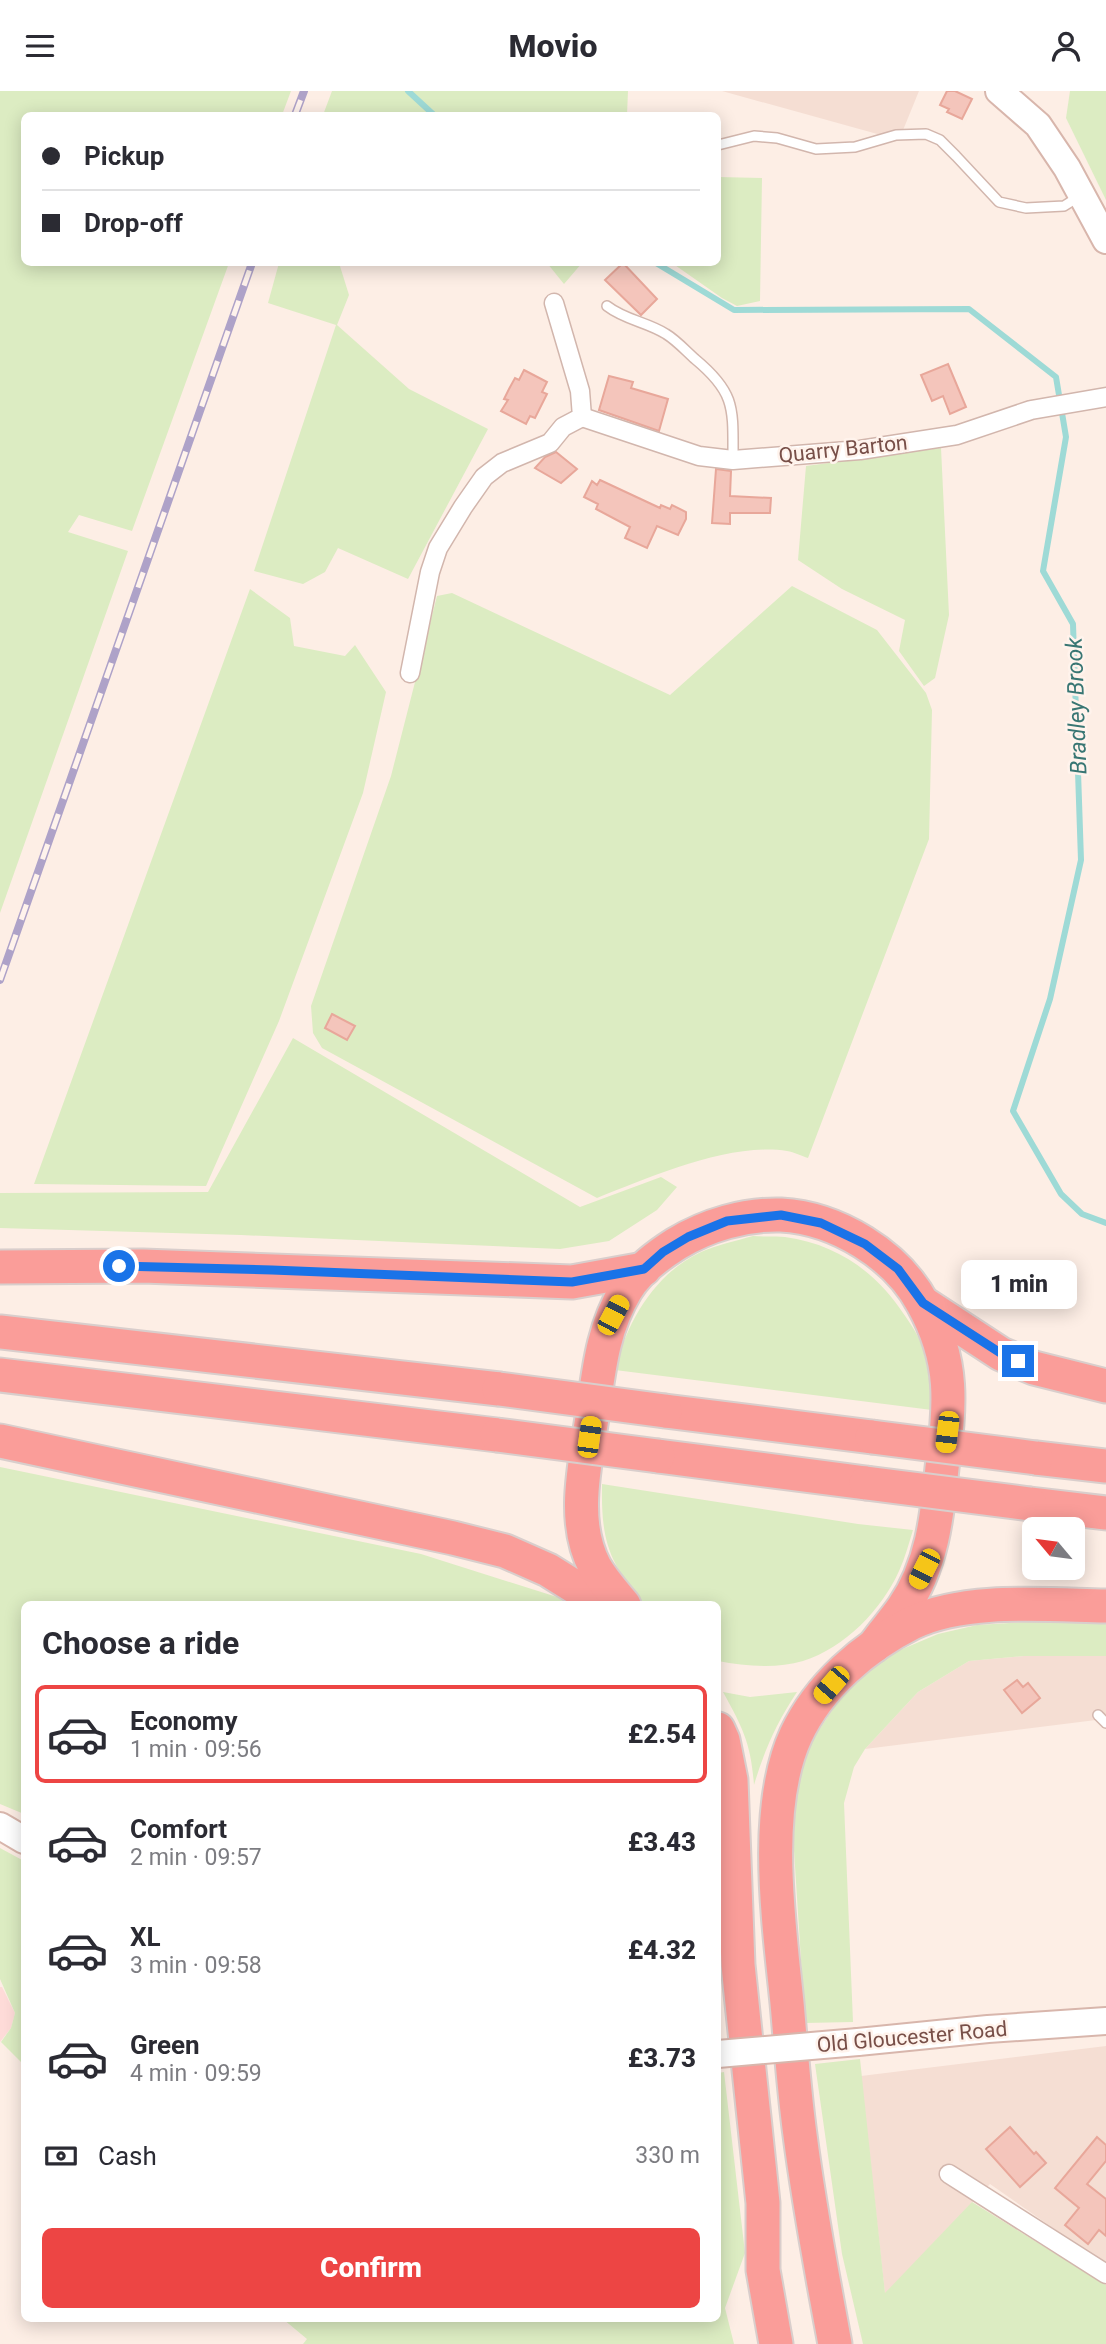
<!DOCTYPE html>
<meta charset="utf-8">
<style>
body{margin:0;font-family:Roboto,sans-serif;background:#f7f7f7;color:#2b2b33;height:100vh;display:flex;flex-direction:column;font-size:26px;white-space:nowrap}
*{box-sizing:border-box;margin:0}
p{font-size:23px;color:#7c7c81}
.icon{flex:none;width:38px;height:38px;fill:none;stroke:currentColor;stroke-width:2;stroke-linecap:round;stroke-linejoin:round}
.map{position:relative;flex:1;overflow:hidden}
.details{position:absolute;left:21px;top:1510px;width:700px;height:721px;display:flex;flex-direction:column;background:#fff;border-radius:10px;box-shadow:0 4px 18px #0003}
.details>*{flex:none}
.hud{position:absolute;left:21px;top:21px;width:700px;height:154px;border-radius:10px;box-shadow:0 4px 18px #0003;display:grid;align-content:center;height:154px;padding:0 21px;background:#fff}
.needle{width:46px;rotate:299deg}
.controls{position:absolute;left:1022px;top:1426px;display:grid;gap:14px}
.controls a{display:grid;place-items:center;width:63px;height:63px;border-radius:10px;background:#fff;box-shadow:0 4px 18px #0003;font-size:35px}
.end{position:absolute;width:32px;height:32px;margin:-16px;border:9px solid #1a73e8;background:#fff;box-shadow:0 0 0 4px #fff}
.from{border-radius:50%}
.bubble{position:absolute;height:49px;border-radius:10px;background:#fff;box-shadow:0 4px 18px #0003;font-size:23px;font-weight:800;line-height:49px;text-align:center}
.car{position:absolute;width:21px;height:42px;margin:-21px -10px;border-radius:9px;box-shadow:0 0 5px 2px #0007;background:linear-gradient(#f5c518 24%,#345 0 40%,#f5c518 0 76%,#345 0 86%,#f5c518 0)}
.hud b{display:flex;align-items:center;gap:24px;height:66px;font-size:26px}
.hud b+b{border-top:2px solid #e1e1e2}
.hud i{width:18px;height:18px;background:#2b2b33}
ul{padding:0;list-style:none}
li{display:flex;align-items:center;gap:21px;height:98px;margin:0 14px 10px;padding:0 7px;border:4px solid transparent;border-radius:10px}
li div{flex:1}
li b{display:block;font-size:26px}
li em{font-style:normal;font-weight:800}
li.current{border-color:#ed4544}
li>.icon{width:63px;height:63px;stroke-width:1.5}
h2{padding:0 21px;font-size:32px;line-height:84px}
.pay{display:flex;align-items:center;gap:18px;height:77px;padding:0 21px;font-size:26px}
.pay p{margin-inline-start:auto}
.cta{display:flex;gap:14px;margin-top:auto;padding:14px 21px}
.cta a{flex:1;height:80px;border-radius:10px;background:#ed4544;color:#fff;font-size:28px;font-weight:800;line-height:80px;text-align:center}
header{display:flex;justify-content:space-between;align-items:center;height:91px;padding:0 21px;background:#fff;font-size:32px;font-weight:800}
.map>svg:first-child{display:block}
.residential{fill:#f5ded3}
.commercial{fill:#fedbd8}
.green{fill:#dcecc2}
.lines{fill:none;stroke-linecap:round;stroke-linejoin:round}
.stream{stroke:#9edad6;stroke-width:6}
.building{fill:#f4c5bb;stroke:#e8a79a;stroke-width:2}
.service-casing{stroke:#d2b6ad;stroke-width:12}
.minor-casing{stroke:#d2b6ad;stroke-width:21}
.secondary-casing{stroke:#d8b6ac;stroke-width:30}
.motorway-casing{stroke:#d9cecc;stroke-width:37}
.service{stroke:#fff;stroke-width:9}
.minor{stroke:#fff;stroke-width:18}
.secondary{stroke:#fff;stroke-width:26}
.motorway{stroke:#fa9d99;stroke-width:33}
.rail-casing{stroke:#aea2c8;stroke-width:8}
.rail{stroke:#fff3ec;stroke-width:5;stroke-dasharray:16;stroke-linecap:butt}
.secondary-bridge-casing{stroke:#d8b6ac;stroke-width:30;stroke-linecap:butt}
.motorway-bridge-casing{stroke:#d9cecc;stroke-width:37;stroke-linecap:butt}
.secondary-bridge{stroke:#fff;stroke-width:26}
.motorway-bridge{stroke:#fa9d99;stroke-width:33}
.route{stroke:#1a73e8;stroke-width:9}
.labels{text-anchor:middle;stroke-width:5;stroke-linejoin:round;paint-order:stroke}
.street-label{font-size:21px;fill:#784f48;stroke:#fff3ec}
.water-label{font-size:23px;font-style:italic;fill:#387673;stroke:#fff3ec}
</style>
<header><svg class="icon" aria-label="menu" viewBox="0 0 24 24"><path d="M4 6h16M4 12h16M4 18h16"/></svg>Movio<svg class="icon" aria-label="person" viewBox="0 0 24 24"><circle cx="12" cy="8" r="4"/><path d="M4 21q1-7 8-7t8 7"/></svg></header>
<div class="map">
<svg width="1106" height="2253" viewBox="0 0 1106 2253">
<rect width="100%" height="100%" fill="#fdeee5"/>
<g class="residential">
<polygon points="722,0 919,0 899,49"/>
<polygon points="1024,1565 1106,1565 1106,1634 1096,1629 865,1658 918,1601 969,1570"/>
<polygon points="1106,1955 1106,2174 990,2093 885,2203 861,1985"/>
</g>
<polygon class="commercial" points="0,1896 2,1896 15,1922 11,1937 0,1951"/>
<g class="green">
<polygon points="0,0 291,0 282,24 24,24 24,172 229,172 132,440 79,424 68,441 128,460 0,822"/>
<polygon points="332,0 628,0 627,24 323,24"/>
<polygon points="1070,0 1106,0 1106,109 1066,27"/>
<polygon points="718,86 762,87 760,210 737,215 722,207 672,172 718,172"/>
<polygon points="279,172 339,172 349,204 337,234 409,298 488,338 408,488 338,457 325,481 303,493 254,480 336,234 268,212"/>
<polygon points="547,172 582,172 564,193"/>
<polygon points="941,357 949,524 935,587 924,595 899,560 905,529 842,498 798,469 806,375"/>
<path d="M792,495L877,539L926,602L932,619L929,748L808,1067C802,1065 794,1061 787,1060C729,1051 651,1086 597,1107L322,957L313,942L311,915L391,685L437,505L452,502L670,604Z"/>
<polygon points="250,498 290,527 294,555 345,565 355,554 386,601 363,702 279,930 206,1095 34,1093"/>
<polygon points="293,947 580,1116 661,1086 677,1096 657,1119 609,1150 560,1158 241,1144 0,1137 0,1102 208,1101"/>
<path d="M753,1145C763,1146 774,1145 785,1146C836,1153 875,1180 903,1222C910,1232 918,1243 922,1255C928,1275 931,1298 932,1319L615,1279C626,1232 655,1182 701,1161C717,1154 735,1150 753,1145Z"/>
<polygon points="0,1376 421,1463 557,1506 568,1514 24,1514 24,1723 0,1713"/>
<path d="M602,1393L858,1433L913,1439C909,1452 905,1467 899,1480C882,1518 845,1557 803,1570C776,1578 745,1575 718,1570V1514H646C608,1472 601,1449 602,1393Z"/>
<polygon points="1026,1531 1106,1531 1106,1565 1024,1565 969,1570 918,1601 865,1658 854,1676 844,1712 853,1931 805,1932 793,1744 800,1676 817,1642 848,1595 893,1562 938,1543 977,1534"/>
<path d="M723,1601L750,1606L797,1601C777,1631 764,1660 754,1694C751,1653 743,1637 723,1601Z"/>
<polygon points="0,1757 24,1770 24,1974 1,1951 11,1937 15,1922 0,1888"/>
<polygon points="860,1968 885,2202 972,2111 1106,2194 1106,2253 863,2253 842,2163 815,1973"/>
<polygon points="724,1981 745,2162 725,2217 734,2253 303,2253 307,2248 283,2228 718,2228 718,1982"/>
</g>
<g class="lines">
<g class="stream">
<polyline points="408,0 434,24"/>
<polyline points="656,172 734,219 969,218 1056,286 1066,346 1043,480 1073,533 1081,769 1050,908 1013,1020 1061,1103 1082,1123 1106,1132"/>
</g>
</g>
<g class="building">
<polygon points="947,0 955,0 972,8 962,28 947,21 949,18 940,14"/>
<polygon points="623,172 657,208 641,224 605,189"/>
<polygon points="948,273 966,316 950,323 943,305 932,310 921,284"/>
<polygon points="524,279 547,291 542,301 547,303 535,327 530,325 526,333 501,320 508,309 504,308 509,298 515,287 519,289"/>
<polygon points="609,285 633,291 631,297 668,308 659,340 599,319"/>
<polygon points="556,361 577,378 561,392 535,377 545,366"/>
<polygon points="716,378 731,380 730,405 771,407 770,422 730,422 730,433 712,432"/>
<polygon points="600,389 660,417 661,414 670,418 672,414 686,421 686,428 678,444 657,435 647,457 625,447 630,436 596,418 598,413 584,406 592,390 597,394"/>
<polygon points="332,923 355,935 347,949 325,937"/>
<polygon points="1017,1589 1023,1596 1028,1592 1040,1607 1022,1622 1004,1599"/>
<polygon points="1010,2036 1034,2063 1036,2061 1046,2072 1020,2096 986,2058"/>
<polygon points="1097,2046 1106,2054 1106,2070 1087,2093 1106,2108 1106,2145 1099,2139 1088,2153 1065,2134 1079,2117 1055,2097"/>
</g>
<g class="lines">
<g class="service-casing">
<g id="service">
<polyline points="718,54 754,45 777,47 816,58 855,56 896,44 926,43 940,49 956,65 999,111 1026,117 1064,115 1080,105"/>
<path d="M607,215C625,229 647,231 666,243C676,249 685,259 695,268C736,302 733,317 733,369"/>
<polyline points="1098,1624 1106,1632"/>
</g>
</g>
<g class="minor-casing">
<g id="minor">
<polyline points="582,326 699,365 733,369 860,359 957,344 1031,319 1106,306"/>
<polyline points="410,582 430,481 438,457 463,416 484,386 502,372 550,352 563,336 582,326 580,300 554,212"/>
<polyline points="949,2083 1106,2183"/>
</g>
</g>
<g class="secondary-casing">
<g id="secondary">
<polyline points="999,0 1038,34 1067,77 1106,149"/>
<polyline points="0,1735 24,1749"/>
<polyline points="858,1951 988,1938 1106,1930"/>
</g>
</g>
<g class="motorway-casing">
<g id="motorway">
<polyline points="0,1176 143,1175 572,1191 644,1178"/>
<polyline points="923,1212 1001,1263 1034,1277 1106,1295"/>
<polyline points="0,1241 499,1298"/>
<polyline points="0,1284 497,1344"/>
<polyline points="665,1320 872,1346"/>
<polyline points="0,1350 453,1447 505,1460 548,1479 604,1514"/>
<polyline points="658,1365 866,1392"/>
<polyline points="1036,1367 1106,1375"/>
<polyline points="1030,1413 1106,1422"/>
<path d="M624,1514C614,1502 603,1490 595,1476C570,1429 586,1370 593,1320C599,1278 603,1237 626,1199C637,1180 657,1165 676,1153C707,1134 745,1123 781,1124C837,1127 897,1164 923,1213C955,1271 950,1314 942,1377C937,1426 932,1475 903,1517C894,1530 883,1542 874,1555"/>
<polyline points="718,1638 723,1649 731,1689 738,1874 763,2112 763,2179 776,2253"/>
<path d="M835,2253C822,2184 809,2114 800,2044C794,2000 791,1956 787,1912C779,1833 762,1718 796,1644C819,1595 864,1556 912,1532C965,1506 1048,1514 1106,1515"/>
</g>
</g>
<use href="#service" class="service"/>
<use href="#minor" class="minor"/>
<use href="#secondary" class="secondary"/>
<use href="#motorway" class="motorway"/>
<g class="rail-casing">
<g id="rail">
<polyline points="295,24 304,0"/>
<polyline points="0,889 252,172"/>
</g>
</g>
<use href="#rail" class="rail"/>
<g class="secondary-bridge-casing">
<polyline id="secondary-bridge" points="718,1963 858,1951"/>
</g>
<g class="motorway-bridge-casing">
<g id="motorway-bridge">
<polyline points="499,1298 665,1320"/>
<polyline points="497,1344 658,1365"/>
<polyline points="872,1346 1036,1367"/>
<polyline points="866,1392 1030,1413"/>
</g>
</g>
<use href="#secondary-bridge" class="secondary-bridge"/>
<use href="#motorway-bridge" class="motorway-bridge"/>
</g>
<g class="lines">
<polyline class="route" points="119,1175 272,1179 572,1191 644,1178 663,1161 688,1146 727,1130 781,1124 821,1132 865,1153 898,1178 923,1212 1002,1263 1018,1270"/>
</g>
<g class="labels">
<g class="street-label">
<text transform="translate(843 358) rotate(-6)" y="7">Quarry Barton</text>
<text transform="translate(912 1946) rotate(-5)" y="7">Old Gloucester Road</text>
</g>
<g class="water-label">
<text transform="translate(1076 615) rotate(-92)" y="8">Bradley Brook</text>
</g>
</g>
</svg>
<div class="controls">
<a><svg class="needle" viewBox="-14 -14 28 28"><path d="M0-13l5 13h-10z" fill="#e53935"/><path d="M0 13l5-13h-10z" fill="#7c7c81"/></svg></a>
</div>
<i class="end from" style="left:119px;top:1175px"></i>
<i class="end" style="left:1018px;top:1270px"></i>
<div class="bubble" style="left:961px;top:1169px;width:116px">1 min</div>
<i class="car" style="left:613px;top:1224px;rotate:28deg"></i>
<i class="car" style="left:947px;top:1341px;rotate:187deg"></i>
<i class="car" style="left:589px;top:1346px;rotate:8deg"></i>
<i class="car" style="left:924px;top:1478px;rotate:207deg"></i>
<i class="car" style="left:831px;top:1594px;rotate:221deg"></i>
<div class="hud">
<b><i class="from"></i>Pickup</b>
<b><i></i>Drop-off</b>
</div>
<section class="details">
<h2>Choose a ride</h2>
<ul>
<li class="current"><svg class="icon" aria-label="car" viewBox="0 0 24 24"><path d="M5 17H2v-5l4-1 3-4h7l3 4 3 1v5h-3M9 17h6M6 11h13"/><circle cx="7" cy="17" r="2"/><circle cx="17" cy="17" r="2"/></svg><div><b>Economy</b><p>1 min · 09:56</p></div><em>£2.54</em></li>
<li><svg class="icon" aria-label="car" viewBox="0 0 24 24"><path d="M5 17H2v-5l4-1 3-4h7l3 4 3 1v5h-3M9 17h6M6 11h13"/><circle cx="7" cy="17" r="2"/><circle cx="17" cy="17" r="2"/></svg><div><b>Comfort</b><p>2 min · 09:57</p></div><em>£3.43</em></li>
<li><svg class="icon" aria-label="car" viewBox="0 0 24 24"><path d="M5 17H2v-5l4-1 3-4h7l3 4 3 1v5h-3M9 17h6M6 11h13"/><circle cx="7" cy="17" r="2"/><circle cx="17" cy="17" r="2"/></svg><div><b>XL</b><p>3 min · 09:58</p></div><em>£4.32</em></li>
<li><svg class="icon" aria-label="car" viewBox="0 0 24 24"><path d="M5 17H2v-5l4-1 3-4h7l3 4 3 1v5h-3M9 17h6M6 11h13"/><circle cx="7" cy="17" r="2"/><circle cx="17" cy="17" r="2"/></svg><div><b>Green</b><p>4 min · 09:59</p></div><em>£3.73</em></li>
</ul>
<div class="pay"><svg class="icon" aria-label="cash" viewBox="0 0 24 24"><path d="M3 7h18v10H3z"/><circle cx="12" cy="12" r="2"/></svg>Cash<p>330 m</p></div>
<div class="cta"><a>Confirm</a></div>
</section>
</div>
